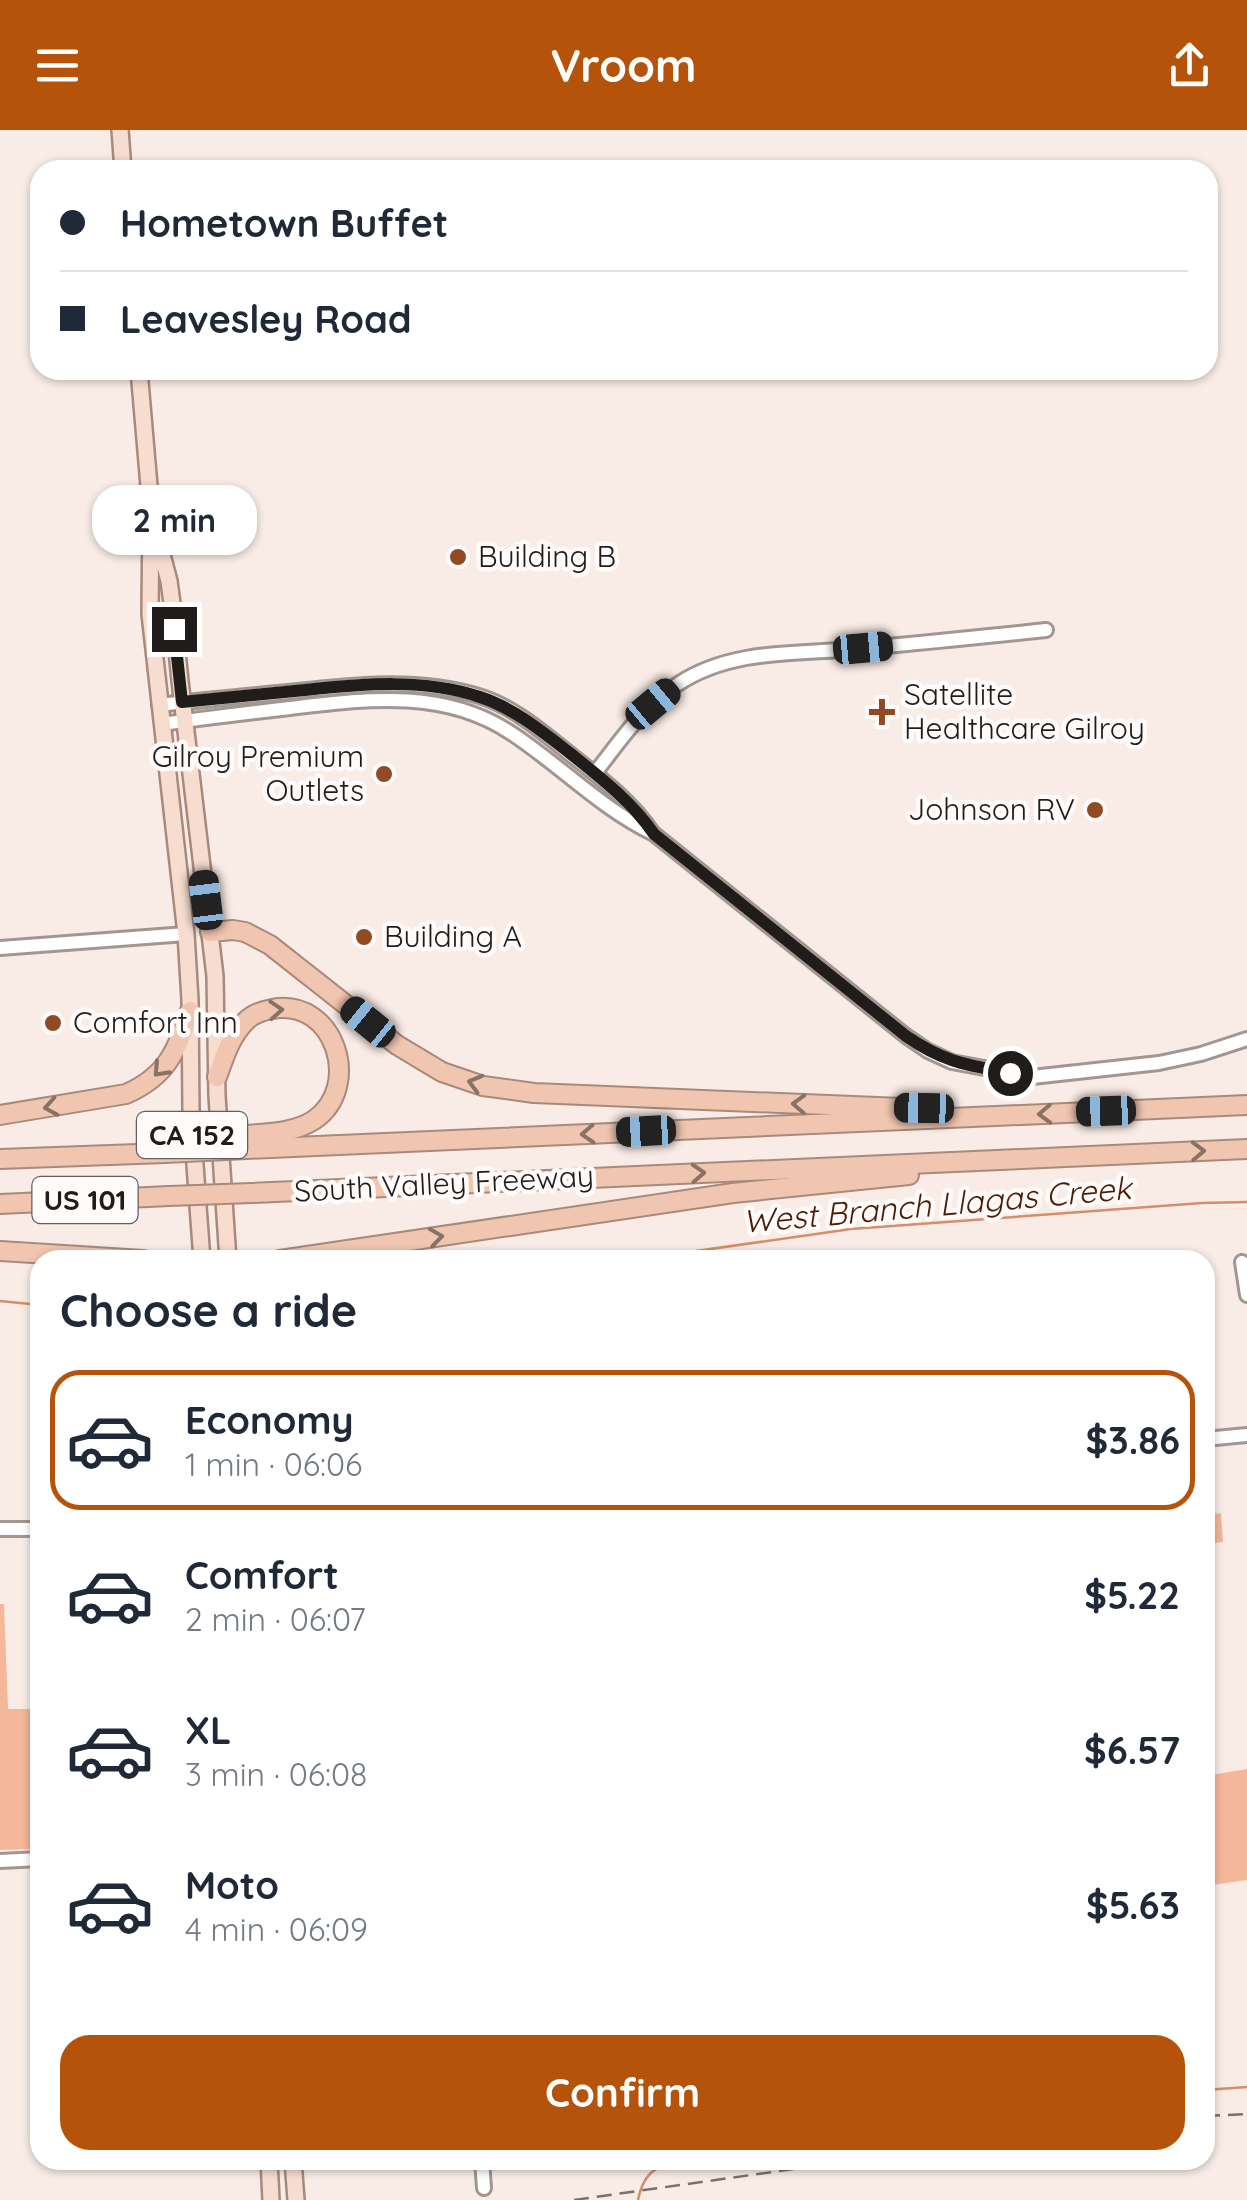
<!DOCTYPE html>
<meta charset="utf-8">
<style>
body{margin:0;font-family:Quicksand,sans-serif;background:#f6f6f7;color:#1f2937;height:100vh;display:flex;flex-direction:column;font-size:38px;white-space:nowrap}
*{box-sizing:border-box;margin:0}
p{font-size:32px;color:#747a83}
.icon{flex:none;width:55px;height:55px;fill:none;stroke:currentColor;stroke-width:2;stroke-linecap:round;stroke-linejoin:round}
.map{position:relative;flex:1;overflow:hidden}
.sheet{position:absolute;left:30px;top:1120px;width:1185px;height:920px;display:flex;flex-direction:column;background:#fff;border-radius:30px;box-shadow:0 2px 8px #0004}
.sheet>*{flex:none}
.hud{position:absolute;left:30px;top:30px;width:1188px;height:220px;border-radius:30px;box-shadow:0 2px 8px #0004;display:grid;align-content:center;height:220px;padding:0 30px;background:#fff}
.end{position:absolute;width:45px;height:45px;margin:-22px;border:12px solid #201c19;background:#fff;box-shadow:0 0 0 5px #fff}
.from{border-radius:50%}
.bubble{position:absolute;height:70px;border-radius:30px;background:#fff;box-shadow:0 2px 8px #0004;font-size:32px;font-weight:800;line-height:70px;text-align:center}
.car{position:absolute;width:30px;height:60px;margin:-30px -15px;border-radius:12px;box-shadow:0 0 8px 2px #0007;background:linear-gradient(#222 24%,#8ab4d8 0 40%,#222 0 76%,#8ab4d8 0 86%,#222 0)}
.hud b{display:flex;align-items:center;gap:35px;height:95px;font-size:38px}
.hud b+b{border-top:2px solid #e0e1e3}
.hud i{width:25px;height:25px;background:#1f2937}
ul{padding:0;list-style:none}
li{display:flex;align-items:center;gap:30px;height:140px;margin:0 20px 15px;padding:0 10px;border:5px solid transparent;border-radius:30px}
li div{flex:1}
li b{display:block;font-size:38px}
li em{font-style:normal;font-weight:800}
li.active{border-color:#b45309}
li>.icon{width:90px;height:90px;stroke-width:1.5}
h2{padding:0 30px;font-size:45px;line-height:120px}
.action{display:flex;gap:20px;margin-top:auto;padding:20px 30px}
.action a{flex:1;height:115px;border-radius:30px;background:#b45309;color:#fff;font-size:40px;font-weight:800;line-height:115px;text-align:center}
header{display:flex;justify-content:space-between;align-items:center;height:130px;padding:0 30px;background:#b45309;color:#fff;font-size:45px;font-weight:800}
.map>svg:first-child{display:block}
.green{fill:#f5b799}
.lines{fill:none;stroke-linecap:round;stroke-linejoin:round}
.stream{stroke:#d68d69;stroke-width:2.5}
.minor-casing{stroke:#a29691;stroke-width:18}
.major-casing{stroke:#a88a7c;stroke-width:20}
.highway-casing{stroke:#a88a7c;stroke-width:22}
.minor{stroke:#fff;stroke-width:12}
.major{stroke:#f7ddd0;stroke-width:15}
.highway{stroke:#f1c6b1;stroke-width:18}
.rail{stroke:#78716c;stroke-width:2.5;stroke-dasharray:15 8;stroke-linecap:butt}
.highway-bridge-casing{stroke:#a88a7c;stroke-width:22;stroke-linecap:butt}
.highway-bridge{stroke:#f1c6b1;stroke-width:18}
.oneway{stroke:#887165}
.route{stroke:#201c19;stroke-width:12}
.poi-dot{fill:#914a24;stroke:#fefbfa;stroke-width:4}
.labels{text-anchor:middle;stroke-width:9;stroke-linejoin:round;paint-order:stroke}
.shield{fill:#fefbfa;stroke:#635f5c;stroke-width:2.5}
.shield-label{font-size:28px;font-weight:bold;fill:#201c19}
.poi-label{font-size:30px;fill:#201c19;stroke:#fefbfa;text-anchor:start}
.street-label{font-size:30px;fill:#201c19;stroke:#fefbfa}
.water-label{font-size:32px;font-style:italic;fill:#4b1d02;stroke:#fefbfa}
</style>
<header><svg class="icon" aria-label="menu" viewBox="0 0 24 24"><path d="M4 6h16M4 12h16M4 18h16"/></svg>Vroom<svg class="icon" aria-label="share" viewBox="0 0 24 24"><path d="M12 15V3M7 8l5-5 5 5M5 13v7h14v-7"/></svg></header>
<div class="map">
<svg width="1247" height="2070" viewBox="0 0 1247 2070">
<rect width="100%" height="100%" fill="#f9ece6"/>
<g class="green">
<polygon points="1221,1383 1223,1412 1206,1414 1205,1385"/>
<polygon points="0,1474 4,1474 8,1579 40,1579 40,1719 0,1720"/>
<polygon points="1247,1639 1247,1750 1205,1756 1205,1646"/>
</g>
<g class="lines">
<g class="stream">
<polyline points="633,1130 851,1099 1202,1073 1247,1072"/>
<polyline points="0,1171 40,1175"/>
<polyline points="1205,1960 1247,1957"/>
<path d="M638,2070C645,2036 661,2035 692,2030"/>
</g>
<g class="minor-casing">
<g id="minor">
<path d="M159,575C202,570 245,566 288,562C351,555 417,547 479,566C515,577 546,605 575,628C603,650 632,672 652,702"/>
<path d="M162,594C204,588 247,583 290,578C366,569 444,558 511,603C560,635 600,678 654,704L906,906L928,921L952,932L1032,947L1159,933L1201,924L1247,909"/>
<path d="M595,643C620,611 643,576 678,554C731,519 795,524 856,519C919,513 983,507 1046,500"/>
<polyline points="0,818 186,804"/>
<polyline points="1242,1132 1247,1165"/>
<polyline points="1205,1309 1247,1305"/>
<polyline points="0,1399 40,1399"/>
<polyline points="0,1731 40,1729"/>
<polyline points="482,2030 484,2058"/>
</g>
</g>
<g class="major-casing">
<g id="major">
<polyline points="120,0 123,40"/>
<polyline points="139,240 151,379 150,484 186,804 190,870 191,981 202,1130"/>
<polyline points="156,402 169,451 173,481 180,551 215,846 217,966 228,1130"/>
<polyline points="269,2030 271,2070"/>
<polyline points="293,2030 296,2070"/>
</g>
</g>
<g class="highway-casing">
<g id="highway">
<polyline points="210,802 233,800 245,802 270,815 397,915 442,942 483,956 534,963 926,979"/>
<path d="M217,947C224,928 230,907 245,892C252,884 261,881 272,879C335,867 363,957 314,990C294,1003 269,1003 246,1005"/>
<path d="M0,985L126,964C167,946 176,922 190,881"/>
<polyline points="247,1019 1247,975"/>
<polyline points="0,1029 165,1023"/>
<polyline points="251,1063 1247,1019"/>
<polyline points="0,1074 169,1066"/>
<polyline points="0,1121 143,1130"/>
<polyline points="280,1130 733,1063 909,1045"/>
</g>
</g>
<use href="#minor" class="minor"/>
<use href="#major" class="major"/>
<use href="#highway" class="highway"/>
<g class="rail">
<polyline points="1205,1986 1247,1984"/>
<polyline points="574,2070 857,2030"/>
</g>
<g class="highway-bridge-casing">
<g id="highway-bridge">
<polyline points="164,1011 246,1005"/>
<polyline points="165,1023 247,1019"/>
<polyline points="169,1066 251,1063"/>
</g>
</g>
<use href="#highway-bridge" class="highway-bridge"/>
</g>
<defs><path id="oneway-chevron" d="M-2-3.5L2.5 0L-2 3.5" fill="none" stroke-width="1.6" stroke-linecap="round" stroke-linejoin="round" transform="scale(2.5)"/></defs>
<g class="oneway">
<use href="#oneway-chevron" transform="translate(276 880) rotate(-4)"/>
<use href="#oneway-chevron" transform="translate(160 940) rotate(133)"/>
<use href="#oneway-chevron" transform="translate(475 953) rotate(-165)"/>
<use href="#oneway-chevron" transform="translate(799 974) rotate(-178)"/>
<use href="#oneway-chevron" transform="translate(51 977) rotate(170)"/>
<use href="#oneway-chevron" transform="translate(1045 984) rotate(178)"/>
<use href="#oneway-chevron" transform="translate(588 1004) rotate(177)"/>
<use href="#oneway-chevron" transform="translate(1198 1021) rotate(-2)"/>
<use href="#oneway-chevron" transform="translate(698 1043) rotate(-3)"/>
<use href="#oneway-chevron" transform="translate(436 1107) rotate(-8)"/>
</g>
<g class="lines">
<path class="route" d="M174,499L182,572C223,568 264,564 305,560C363,554 424,548 480,567C514,578 544,603 571,624C601,648 632,672 654,704L906,906C943,932 967,935 1010,943"/>
</g>
<g class="poi-dot">
<circle cx="458" cy="427" r="10"/>
<path d="M877 567h10v10h10v10h-10v10h-10v-10h-10v-10h10z"/>
<circle cx="384" cy="644" r="10"/>
<circle cx="1095" cy="680" r="10"/>
<circle cx="364" cy="807" r="10"/>
<circle cx="53" cy="893" r="10"/>
</g>
<g class="labels">
<g class="shield">
<rect x="137" y="982" width="110" height="46" rx="8"/>
<rect x="32.5" y="1047" width="105" height="46" rx="8"/>
</g>
<g class="shield-label">
<text x="192" y="1015">CA 152</text>
<text x="85" y="1080">US 101</text>
</g>
<g class="poi-label">
<text x="478" y="437">Building B</text>
<text x="904" y="575">Satellite<tspan x="904" dy="34">Healthcare Gilroy</tspan></text>
<text x="364" y="637" text-anchor="end">Gilroy Premium<tspan x="364" dy="34">Outlets</tspan></text>
<text x="1075" y="690" text-anchor="end">Johnson RV</text>
<text x="384" y="817">Building A</text>
<text x="73" y="903">Comfort Inn</text>
</g>
<g class="street-label">
<text transform="translate(444 1054) rotate(-3)" y="10">South Valley Freeway</text>
</g>
<g class="water-label">
<text transform="translate(937 1075) rotate(-5)" y="11">West Branch Llagas Creek</text>
</g>
</g>
</svg>
<i class="end from" style="left:1010px;top:943px"></i>
<i class="end" style="left:174px;top:499px"></i>
<div class="bubble" style="left:92px;top:355px;width:165px">2 min</div>
<i class="car" style="left:863px;top:518px;rotate:85deg"></i>
<i class="car" style="left:653px;top:574px;rotate:50deg"></i>
<i class="car" style="left:206px;top:770px;rotate:353deg"></i>
<i class="car" style="left:368px;top:892px;rotate:309deg"></i>
<i class="car" style="left:924px;top:978px;rotate:271deg"></i>
<i class="car" style="left:1106px;top:981px;rotate:268deg"></i>
<i class="car" style="left:646px;top:1001px;rotate:267deg"></i>
<div class="hud">
<b><i class="from"></i>Hometown Buffet</b>
<b><i></i>Leavesley Road</b>
</div>
<section class="sheet">
<h2>Choose a ride</h2>
<ul>
<li class="active"><svg class="icon" aria-label="car" viewBox="0 0 24 24"><path d="M5 17H2v-5l4-1 3-4h7l3 4 3 1v5h-3M9 17h6M6 11h13"/><circle cx="7" cy="17" r="2"/><circle cx="17" cy="17" r="2"/></svg><div><b>Economy</b><p>1 min · 06:06</p></div><em>$3.86</em></li>
<li><svg class="icon" aria-label="car" viewBox="0 0 24 24"><path d="M5 17H2v-5l4-1 3-4h7l3 4 3 1v5h-3M9 17h6M6 11h13"/><circle cx="7" cy="17" r="2"/><circle cx="17" cy="17" r="2"/></svg><div><b>Comfort</b><p>2 min · 06:07</p></div><em>$5.22</em></li>
<li><svg class="icon" aria-label="car" viewBox="0 0 24 24"><path d="M5 17H2v-5l4-1 3-4h7l3 4 3 1v5h-3M9 17h6M6 11h13"/><circle cx="7" cy="17" r="2"/><circle cx="17" cy="17" r="2"/></svg><div><b>XL</b><p>3 min · 06:08</p></div><em>$6.57</em></li>
<li><svg class="icon" aria-label="car" viewBox="0 0 24 24"><path d="M5 17H2v-5l4-1 3-4h7l3 4 3 1v5h-3M9 17h6M6 11h13"/><circle cx="7" cy="17" r="2"/><circle cx="17" cy="17" r="2"/></svg><div><b>Moto</b><p>4 min · 06:09</p></div><em>$5.63</em></li>
</ul>
<div class="action"><a>Confirm</a></div>
</section>
</div>
